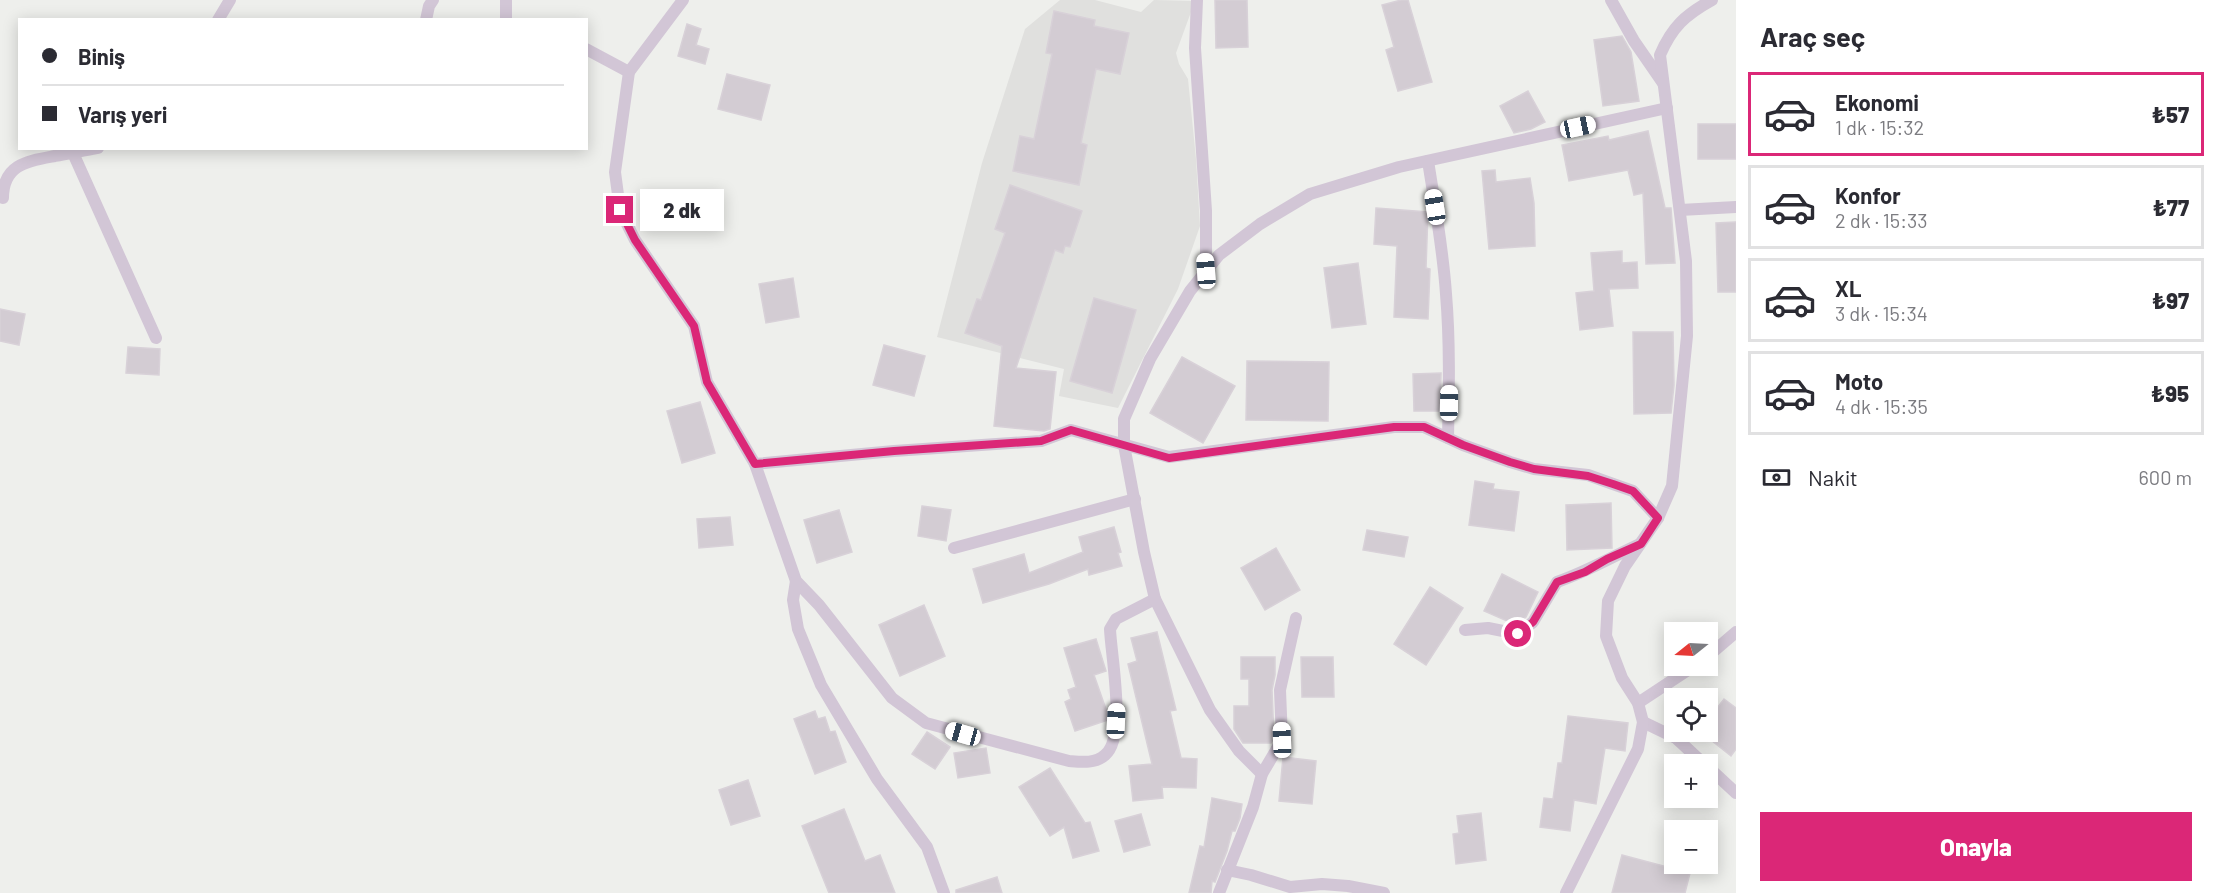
<!DOCTYPE html>
<html lang="tr">
<meta charset="utf-8">
<style>
body{margin:0;font-family:Barlow,sans-serif;background:#f7f7f7;color:#2b2b33;height:100vh;display:flex;flex-direction:column;font-size:22px;white-space:nowrap}
*{box-sizing:border-box;margin:0}
p{font-size:20px;color:#7c7c81}
.icon{flex:none;width:33px;height:33px;fill:none;stroke:currentColor;stroke-width:2;stroke-linecap:round;stroke-linejoin:round}
.map{position:relative;flex:1;overflow:hidden}
.sheet{display:flex;flex-direction:column;background:#fff;width:480px}
.sheet>*{flex:none}
.banner{position:absolute;left:18px;top:18px;width:570px;height:132px;border-radius:0px;box-shadow:0 3px 15px #0003;display:grid;align-content:center;height:132px;padding:0 24px;background:#fff}
.needle{width:39px;rotate:252deg}
.controls{position:absolute;left:1664px;top:622px;display:grid;gap:12px}
.controls a{display:grid;place-items:center;width:54px;height:54px;border-radius:0px;background:#fff;box-shadow:0 3px 15px #0003;font-size:30px}
.end{position:absolute;width:27px;height:27px;margin:-14px;border:8px solid #db2777;background:#fff;box-shadow:0 0 0 3px #fff}
.from{border-radius:50%}
.bubble{position:absolute;height:42px;border-radius:0px;background:#fff;box-shadow:0 3px 15px #0003;font-size:20px;font-weight:800;line-height:42px;text-align:center}
.car{position:absolute;width:18px;height:36px;margin:-18px -9px;border-radius:8px;box-shadow:0 0 4px 2px #0007;background:linear-gradient(#fff 24%,#345 0 40%,#fff 0 76%,#345 0 86%,#fff 0)}
.banner b{display:flex;align-items:center;gap:21px;height:57px;font-size:22px}
.banner b+b{border-top:2px solid #e1e1e2}
.banner i{width:15px;height:15px;background:#2b2b33}
ul{padding:0;list-style:none}
li{display:flex;align-items:center;gap:18px;height:84px;margin:0 12px 9px;padding:0 12px;border:3px solid #e1e1e2;border-radius:0px}
li div{flex:1}
li b{display:block;font-size:22px}
li em{font-style:normal;font-weight:800}
li.current{border-color:#db2777}
li>.icon{width:54px;height:54px;stroke-width:1.5}
h2{padding:0 24px;font-size:27px;line-height:72px}
.pay{display:flex;align-items:center;gap:15px;height:66px;padding:0 24px;font-size:22px}
.pay p{margin-inline-start:auto}
.button{display:flex;gap:12px;margin-top:auto;padding:12px 24px}
.button a{flex:1;height:69px;border-radius:0px;background:#db2777;color:#fff;font-size:24px;font-weight:800;line-height:69px;text-align:center}
main{display:flex;flex:1;min-height:0}
.map>svg:first-child{display:block}
.education{fill:#e0e0de}
.building{fill:#d3ccd3;stroke:#d8d1d8;stroke-width:1.5}
.lines{fill:none;stroke-linecap:round;stroke-linejoin:round}
.minor{stroke:#d2c6d6;stroke-width:12}
.route{stroke:#db2777;stroke-width:8}
</style>
<main>
<div class="map">
<svg width="1736" height="893" viewBox="0 0 1736 893">
<rect width="100%" height="100%" fill="#eeefec"/>
<polygon class="education" points="1060,0 1095,0 1141,12 1154,0 1195,1 1176,53 1179,64 1188,79 1196,159 1200,226 1178,289 1118,408 1059,396 1064,369 937,337 982,163 1025,29"/>
<g class="building">
<polygon points="1215,0 1247,0 1248,47 1216,48"/>
<polygon points="1401,0 1408,0 1432,82 1398,91 1386,50 1394,47 1382,5"/>
<polygon points="1054,11 1095,20 1094,26 1129,33 1120,74 1096,69 1081,143 1087,145 1079,185 1013,171 1020,136 1034,139 1052,54 1046,53"/>
<polygon points="687,24 701,29 696,45 709,49 705,64 678,56"/>
<polygon points="1622,36 1631,52 1639,101 1603,106 1594,40"/>
<polygon points="727,74 770,85 761,120 718,109"/>
<polygon points="1528,91 1545,122 1531,129 1514,133 1500,106"/>
<rect x="1698" y="124" width="38" height="35"/>
<polygon points="1648,131 1665,208 1671,208 1675,263 1646,264 1643,193 1634,195 1628,170 1569,181 1562,145 1608,136 1609,140"/>
<polygon points="1495,170 1496,182 1530,178 1534,203 1535,246 1489,249 1482,171"/>
<polygon points="1010,185 1082,211 1070,247 1065,246 1063,253 1055,250 1016,368 1056,372 1050,429 1044,431 994,426 1002,346 965,333 977,299 981,300 1005,233 995,229"/>
<polygon points="1376,208 1428,212 1426,268 1430,269 1428,319 1394,317 1397,246 1374,244"/>
<polygon points="1736,222 1736,292 1718,292 1716,223"/>
<polygon points="1622,251 1622,263 1637,262 1638,288 1609,289 1613,326 1580,330 1576,293 1594,291 1591,253"/>
<polygon points="1358,263 1366,324 1332,328 1324,268"/>
<polygon points="793,278 799,317 766,323 759,284"/>
<polygon points="1094,298 1136,310 1112,393 1070,381"/>
<polygon points="0,309 25,314 19,345 0,341"/>
<polygon points="1633,332 1673,332 1674,385 1671,413 1634,414"/>
<polygon points="884,345 925,356 914,396 873,385"/>
<polygon points="128,347 160,349 159,375 126,373"/>
<polygon points="1182,357 1235,386 1203,443 1150,413"/>
<polygon points="1247,361 1329,362 1328,421 1246,420"/>
<polygon points="1441,373 1440,411 1414,411 1413,374"/>
<polygon points="700,402 715,453 682,463 667,411"/>
<polygon points="1475,481 1494,484 1493,489 1519,492 1514,531 1469,525"/>
<polygon points="1611,503 1612,548 1567,550 1566,505"/>
<polygon points="922,506 951,510 946,541 918,536"/>
<polygon points="839,510 852,552 817,563 804,520"/>
<polygon points="730,517 733,545 699,548 697,519"/>
<polygon points="1114,527 1121,552 1118,553 1122,566 1089,575 1088,569 1049,584 983,603 973,569 1024,554 1029,573 1083,552 1079,537"/>
<polygon points="1367,530 1408,537 1404,557 1363,550"/>
<polygon points="1276,548 1300,590 1265,610 1241,568"/>
<polygon points="1502,574 1538,592 1526,617 1516,625 1484,611"/>
<polygon points="1430,587 1463,608 1426,665 1394,644"/>
<polygon points="924,605 945,656 900,676 879,625"/>
<polygon points="1157,632 1176,710 1170,711 1181,758 1197,759 1196,788 1162,787 1163,798 1133,801 1129,766 1152,764 1128,664 1137,661 1131,638"/>
<polygon points="1096,639 1106,671 1094,675 1108,715 1108,720 1075,731 1065,702 1071,699 1068,690 1076,687 1064,648"/>
<polygon points="1241,657 1275,657 1275,675 1272,690 1274,738 1271,743 1243,743 1234,729 1234,706 1249,706 1249,679 1241,679"/>
<polygon points="1301,657 1333,657 1334,697 1302,697"/>
<polygon points="1724,699 1736,708 1736,749 1731,756 1707,737 1707,721"/>
<polygon points="815,711 818,719 825,717 830,732 835,731 846,762 815,774 794,719"/>
<polygon points="1568,716 1628,723 1625,751 1605,748 1596,804 1574,800 1570,831 1540,827 1544,798 1553,799 1558,763 1562,763"/>
<polygon points="927,732 950,747 935,769 912,754"/>
<polygon points="986,748 990,773 958,778 954,753"/>
<polygon points="1283,757 1316,761 1312,804 1279,801"/>
<polygon points="1050,768 1085,823 1090,822 1099,851 1073,858 1064,827 1050,836 1019,787"/>
<polygon points="748,780 760,816 731,825 719,790"/>
<polygon points="1212,798 1242,804 1240,818 1235,831 1232,831 1227,851 1215,882 1212,881 1211,893 1189,893 1200,846 1204,847"/>
<polygon points="844,809 865,861 880,855 895,893 829,893 802,826"/>
<polygon points="1481,813 1486,860 1456,864 1453,834 1459,833 1457,816"/>
<polygon points="1141,814 1150,845 1124,852 1115,821"/>
<polygon points="1622,855 1690,873 1685,893 1612,893"/>
<polygon points="997,877 1002,893 956,893 956,890"/>
</g>
<g class="lines">
<g class="minor">
<polyline points="506,0 506,20"/>
<path d="M683,0L629,72L615,172L620,210L635,240L694,326L707,382L755,464L796,581L819,605L892,698L926,723L1069,761C1081,762 1095,764 1105,755C1127,737 1111,656 1110,629L1116,619L1155,599"/>
<polyline points="1197,0 1195,48 1206,211 1206,271"/>
<polyline points="1611,0 1634,41 1663,83"/>
<polyline points="218,20 230,0"/>
<polyline points="426,20 429,6 433,0"/>
<polyline points="586,49 629,72"/>
<polyline points="73,153 156,338"/>
<path d="M1428,161C1435,205 1443,249 1446,294C1450,342 1449,390 1448,438"/>
<path d="M3,198C3,164 28,161 55,156C69,153 84,151 98,148"/>
<polyline points="1680,210 1736,207"/>
<polyline points="755,464 894,451 1041,441 1071,430 1169,457 1394,427 1424,427 1463,445 1510,462 1534,469 1588,475 1613,484 1633,491 1658,518"/>
<polyline points="954,548 1135,499"/>
<polyline points="796,581 793,600 798,629 821,685 877,779 927,847 944,893"/>
<path d="M1465,630L1488,628L1518,634L1533,622L1557,582C1586,572 1612,557 1640,544"/>
<polyline points="1707,657 1736,632"/>
<polyline points="1638,703 1694,666"/>
<polyline points="1643,722 1676,738 1705,765"/>
<polyline points="1707,766 1736,793"/>
<polyline points="1262,774 1239,751 1210,710 1155,599 1144,552 1124,445 1124,419 1150,359 1190,291 1219,255 1260,224 1310,194 1399,167 1667,108"/>
<polyline points="1227,870 1251,875 1290,887 1322,884 1348,886 1384,893"/>
<polyline points="1219,893 1253,807 1262,774 1282,740 1280,690 1296,618"/>
<path d="M1566,893L1638,749L1643,722L1638,703L1622,678L1606,636L1608,601L1625,566L1658,518L1672,486L1687,336L1686,261L1660,55C1672,27 1685,15 1712,0"/>
</g>
</g>
<g class="lines">
<polyline class="route" points="620,210 635,240 694,326 707,382 755,464 894,451 1041,441 1071,430 1169,458 1394,427 1424,427 1463,445 1510,462 1534,469 1588,476 1613,484 1633,491 1658,518 1641,544 1607,559 1585,572 1557,582 1533,622 1518,634"/>
</g>
</svg>
<div class="controls">
<a><svg class="needle" viewBox="-14 -14 28 28"><path d="M0-13l5 13h-10z" fill="#e53935"/><path d="M0 13l5-13h-10z" fill="#7c7c81"/></svg></a>
<a><svg class="icon" aria-label="locate" viewBox="0 0 24 24"><circle cx="12" cy="12" r="6"/><path d="M12 2v4M12 18v4M2 12h4M18 12h4"/></svg></a>
<a>+</a>
<a>−</a>
</div>
<i class="end from" style="left:1518px;top:634px"></i>
<i class="end" style="left:620px;top:210px"></i>
<div class="bubble" style="left:640px;top:189px;width:84px">2 dk</div>
<i class="car" style="left:1578px;top:127px;rotate:78deg"></i>
<i class="car" style="left:1435px;top:207px;rotate:351deg"></i>
<i class="car" style="left:1206px;top:271px;rotate:356deg"></i>
<i class="car" style="left:1449px;top:403px;rotate:1deg"></i>
<i class="car" style="left:1116px;top:721px;rotate:3deg"></i>
<i class="car" style="left:963px;top:734px;rotate:286deg"></i>
<i class="car" style="left:1282px;top:740px;rotate:358deg"></i>
<div class="banner">
<b><i class="from"></i>Biniş</b>
<b><i></i>Varış yeri</b>
</div>
</div>
<section class="sheet">
<h2>Araç seç</h2>
<ul>
<li class="current"><svg class="icon" aria-label="car" viewBox="0 0 24 24"><path d="M5 17H2v-5l4-1 3-4h7l3 4 3 1v5h-3M9 17h6M6 11h13"/><circle cx="7" cy="17" r="2"/><circle cx="17" cy="17" r="2"/></svg><div><b>Ekonomi</b><p>1 dk · 15:32</p></div><em>₺57</em></li>
<li><svg class="icon" aria-label="car" viewBox="0 0 24 24"><path d="M5 17H2v-5l4-1 3-4h7l3 4 3 1v5h-3M9 17h6M6 11h13"/><circle cx="7" cy="17" r="2"/><circle cx="17" cy="17" r="2"/></svg><div><b>Konfor</b><p>2 dk · 15:33</p></div><em>₺77</em></li>
<li><svg class="icon" aria-label="car" viewBox="0 0 24 24"><path d="M5 17H2v-5l4-1 3-4h7l3 4 3 1v5h-3M9 17h6M6 11h13"/><circle cx="7" cy="17" r="2"/><circle cx="17" cy="17" r="2"/></svg><div><b>XL</b><p>3 dk · 15:34</p></div><em>₺97</em></li>
<li><svg class="icon" aria-label="car" viewBox="0 0 24 24"><path d="M5 17H2v-5l4-1 3-4h7l3 4 3 1v5h-3M9 17h6M6 11h13"/><circle cx="7" cy="17" r="2"/><circle cx="17" cy="17" r="2"/></svg><div><b>Moto</b><p>4 dk · 15:35</p></div><em>₺95</em></li>
</ul>
<div class="pay"><svg class="icon" aria-label="cash" viewBox="0 0 24 24"><path d="M3 7h18v10H3z"/><circle cx="12" cy="12" r="2"/></svg>Nakit<p>600 m</p></div>
<div class="button"><a>Onayla</a></div>
</section>
</main>
